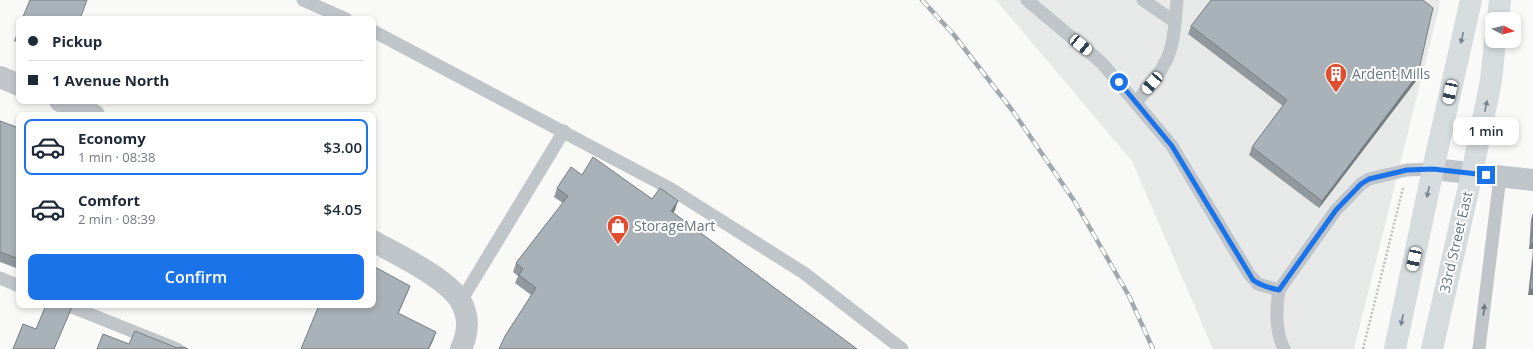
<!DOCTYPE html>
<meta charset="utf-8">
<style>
body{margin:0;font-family:"Open Sans",sans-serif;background:#f6f6f7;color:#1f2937;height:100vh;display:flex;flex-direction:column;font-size:15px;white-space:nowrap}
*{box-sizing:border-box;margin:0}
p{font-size:13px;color:#747a83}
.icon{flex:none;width:22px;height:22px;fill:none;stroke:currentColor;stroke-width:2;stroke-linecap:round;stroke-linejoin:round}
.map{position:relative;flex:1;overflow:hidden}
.panel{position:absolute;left:16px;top:112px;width:360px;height:196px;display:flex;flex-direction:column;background:#fff;border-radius:8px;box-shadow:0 2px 6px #0003}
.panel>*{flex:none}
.banner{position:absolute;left:16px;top:16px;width:360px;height:88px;border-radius:8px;box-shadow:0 2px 6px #0003;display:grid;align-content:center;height:88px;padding:0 12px;background:#fff}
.needle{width:26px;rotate:96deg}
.buttons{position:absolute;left:1485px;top:12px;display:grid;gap:8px}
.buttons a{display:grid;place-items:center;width:36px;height:36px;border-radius:8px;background:#fff;box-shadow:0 2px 6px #0003;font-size:20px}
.end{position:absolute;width:18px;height:18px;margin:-9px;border:5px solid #1a73e8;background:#fff;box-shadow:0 0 0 2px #fff}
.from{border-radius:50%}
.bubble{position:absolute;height:28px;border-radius:8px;background:#fff;box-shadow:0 2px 6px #0003;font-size:13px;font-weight:600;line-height:28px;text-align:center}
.car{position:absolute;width:12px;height:24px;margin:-12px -6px;border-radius:5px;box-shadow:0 0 3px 1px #0007;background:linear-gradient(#fff 24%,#345 0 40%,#fff 0 76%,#345 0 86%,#fff 0)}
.banner b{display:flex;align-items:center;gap:14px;height:38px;font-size:15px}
.banner b+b{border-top:1px solid #e0e1e3}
.banner i{width:10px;height:10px;background:#1f2937}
ul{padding:7px 0 0;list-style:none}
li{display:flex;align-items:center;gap:12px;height:56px;margin:0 8px 6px;padding:0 4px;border:2px solid transparent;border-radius:8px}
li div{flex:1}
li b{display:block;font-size:15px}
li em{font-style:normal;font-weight:600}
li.selected{border-color:#1a73e8}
li>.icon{width:36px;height:36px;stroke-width:1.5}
.cta{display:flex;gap:8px;margin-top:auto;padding:8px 12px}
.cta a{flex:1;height:46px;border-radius:8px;background:#1a73e8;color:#fff;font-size:16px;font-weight:600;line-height:46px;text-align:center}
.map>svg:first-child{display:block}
.built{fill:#e7e8e8}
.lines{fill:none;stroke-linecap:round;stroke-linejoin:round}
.path{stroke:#bbbec1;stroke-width:2.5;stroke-dasharray:2 2;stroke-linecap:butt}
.lane{stroke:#c0c5c9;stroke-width:13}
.street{stroke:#c0c5c9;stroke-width:22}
.secondary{stroke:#d6dbde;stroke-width:22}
.rail-casing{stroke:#a2a9ae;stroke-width:4.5}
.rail{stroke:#fff;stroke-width:3;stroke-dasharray:9;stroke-linecap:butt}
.wall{fill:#91999e}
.shaded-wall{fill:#767d81}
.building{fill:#a9b2b8;stroke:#767d81}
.oneway{fill:#76858f}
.oneway2{fill:#657681}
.route{stroke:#1a73e8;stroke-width:5}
.labels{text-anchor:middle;stroke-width:4;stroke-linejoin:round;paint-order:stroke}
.poi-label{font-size:14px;fill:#657681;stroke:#fff;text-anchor:start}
.street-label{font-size:14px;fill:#657681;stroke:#fff}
</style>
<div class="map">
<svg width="1533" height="349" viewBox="0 0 1533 349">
<rect width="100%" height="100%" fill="#f9f9f7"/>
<polygon class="built" points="996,0 1440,0 1438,12 1354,349 1213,349 1132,161"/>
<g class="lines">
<polyline class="path" points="1363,349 1403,188"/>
<g class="lane">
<polyline points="303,0 346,19"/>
<polyline points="1027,0 1102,63 1172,146 1249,274 1258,284 1279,290 1336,210 1361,184 1369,179 1407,170 1433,169"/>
<polyline points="1143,0 1175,22"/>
<polyline points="373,31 671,189 804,273 902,349"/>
<path d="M1136,102C1148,89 1159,75 1167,59C1175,41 1175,19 1177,0"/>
<polyline points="0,278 19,286"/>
<path d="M1279,290C1276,310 1275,330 1284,349"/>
<polyline points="461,301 564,131"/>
<polyline points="67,305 177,349"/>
<polyline points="1479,349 1500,177"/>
</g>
<g class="street">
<polyline points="0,77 19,85"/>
<polyline points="60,101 94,115"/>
<polyline points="1433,169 1533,180"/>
<path d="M373,241C396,254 449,279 461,302C470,318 468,333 461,349"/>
</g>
<g class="secondary">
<polyline points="1498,19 1500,0"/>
<polyline points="1395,349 1433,169 1471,0"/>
<polyline points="1432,349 1472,173 1491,81 1495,41"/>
</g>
<g class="rail-casing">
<polyline id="rail" points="922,0 954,35 1012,110 1075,202 1129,296 1153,349"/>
</g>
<use href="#rail" class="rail"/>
</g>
<g class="wall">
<polygon points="1191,26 1416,81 1319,208 1249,155 1252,147 1283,106 1188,34"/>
<polygon points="19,27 19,43 14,41"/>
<polygon points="0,121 17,177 19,178 19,269 0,262"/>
<polygon points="582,175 652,199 675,210 673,213 531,295 515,283 518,276 513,272 516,263 563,203 554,197 557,188"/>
<polygon points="1533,213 1533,295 1528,295 1533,249 1529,249 1531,219"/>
<polygon points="210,305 219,305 217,308"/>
</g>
<g class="shaded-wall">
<polygon points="1418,74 1416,81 1319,208 1322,201"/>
<polygon points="678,201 675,210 668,220 671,211"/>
<polygon points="1531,243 1533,243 1533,249 1529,249"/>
<polygon points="410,286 407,294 395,321 398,313"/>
<polygon points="1530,289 1533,289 1533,295 1528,295"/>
<polygon points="436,332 433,341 429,349 428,349"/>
</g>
<g class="building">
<polygon points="30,0 87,0 80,19 22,19"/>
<polygon points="1211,0 1423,0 1433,8 1418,74 1322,201 1252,147 1287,100 1191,26"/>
<polygon points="19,27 19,33 17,33"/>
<polygon points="0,121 19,128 19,170 17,177 19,178 19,259 0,252"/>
<polygon points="593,157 652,199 660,188 678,201 671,211 857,349 499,349 505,336 536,288 519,275 523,269 516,263 568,196 557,188 571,167 582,175"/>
<polygon points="1533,215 1533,243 1531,243"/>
<polygon points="1533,261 1533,289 1530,289"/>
<polygon points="373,266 410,286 398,313 436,332 428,349 301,349 319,305 373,305"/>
<polygon points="46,305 67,305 72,307 54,349 13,349 23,324 36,329"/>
<polygon points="135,331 177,348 184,347 188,349 97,349 103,334 129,344"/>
</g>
<defs><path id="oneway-solid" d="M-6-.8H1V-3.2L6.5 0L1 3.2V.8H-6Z"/></defs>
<g class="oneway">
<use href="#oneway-solid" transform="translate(1462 38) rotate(103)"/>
<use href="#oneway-solid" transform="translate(1486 106) rotate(-78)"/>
<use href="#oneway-solid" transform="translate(1428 192) rotate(102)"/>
<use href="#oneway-solid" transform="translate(1402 320) rotate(102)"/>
</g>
<use class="oneway2" href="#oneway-solid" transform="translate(1484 310) rotate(-83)"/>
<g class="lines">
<path class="route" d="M1119,82L1172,146L1253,280C1261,286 1270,288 1279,290L1336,210L1361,184L1369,179L1407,170L1433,169L1486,175"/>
</g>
<defs>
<g id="building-pin" transform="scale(1.15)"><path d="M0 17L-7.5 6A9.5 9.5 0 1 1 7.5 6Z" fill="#e04e30" stroke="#fff"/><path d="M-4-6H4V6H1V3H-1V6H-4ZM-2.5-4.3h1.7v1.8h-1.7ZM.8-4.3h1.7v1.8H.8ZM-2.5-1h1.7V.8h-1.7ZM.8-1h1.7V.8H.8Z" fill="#fff"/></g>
<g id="shop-pin" transform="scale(1.15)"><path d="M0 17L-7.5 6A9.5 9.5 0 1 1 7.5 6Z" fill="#e04e30" stroke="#fff"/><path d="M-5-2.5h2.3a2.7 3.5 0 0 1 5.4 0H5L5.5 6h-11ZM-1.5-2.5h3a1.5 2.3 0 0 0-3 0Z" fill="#fff"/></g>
</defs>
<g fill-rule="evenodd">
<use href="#building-pin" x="1336" y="74"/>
<use href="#shop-pin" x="618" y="226"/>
</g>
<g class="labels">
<g class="poi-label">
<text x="1352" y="79">Ardent Mills</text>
<text x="634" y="231">StorageMart</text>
</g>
<g class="street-label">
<text transform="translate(1456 242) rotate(-77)" y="5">33rd Street East</text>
</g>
</g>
</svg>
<div class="buttons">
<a><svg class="needle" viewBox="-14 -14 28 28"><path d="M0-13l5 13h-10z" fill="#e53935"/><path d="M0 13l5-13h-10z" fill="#747a83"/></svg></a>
</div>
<i class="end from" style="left:1119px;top:82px"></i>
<i class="end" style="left:1486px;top:175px"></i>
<div class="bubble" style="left:1453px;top:117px;width:66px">1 min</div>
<i class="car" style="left:1081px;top:45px;rotate:129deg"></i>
<i class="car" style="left:1152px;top:83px;rotate:221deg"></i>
<i class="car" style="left:1450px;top:92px;rotate:192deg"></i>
<i class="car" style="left:1414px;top:259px;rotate:192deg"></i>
<div class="banner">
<b><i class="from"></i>Pickup</b>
<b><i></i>1 Avenue North</b>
</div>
<section class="panel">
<ul>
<li class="selected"><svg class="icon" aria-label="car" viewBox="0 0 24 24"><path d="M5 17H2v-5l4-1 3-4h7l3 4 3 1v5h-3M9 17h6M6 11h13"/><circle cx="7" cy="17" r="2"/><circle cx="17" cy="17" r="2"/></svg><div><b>Economy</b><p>1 min · 08:38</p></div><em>$3.00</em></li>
<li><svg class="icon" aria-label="car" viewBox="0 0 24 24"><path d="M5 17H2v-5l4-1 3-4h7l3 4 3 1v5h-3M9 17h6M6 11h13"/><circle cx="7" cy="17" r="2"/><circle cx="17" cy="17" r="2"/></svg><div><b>Comfort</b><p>2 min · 08:39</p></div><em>$4.05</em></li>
</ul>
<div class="cta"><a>Confirm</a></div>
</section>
</div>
